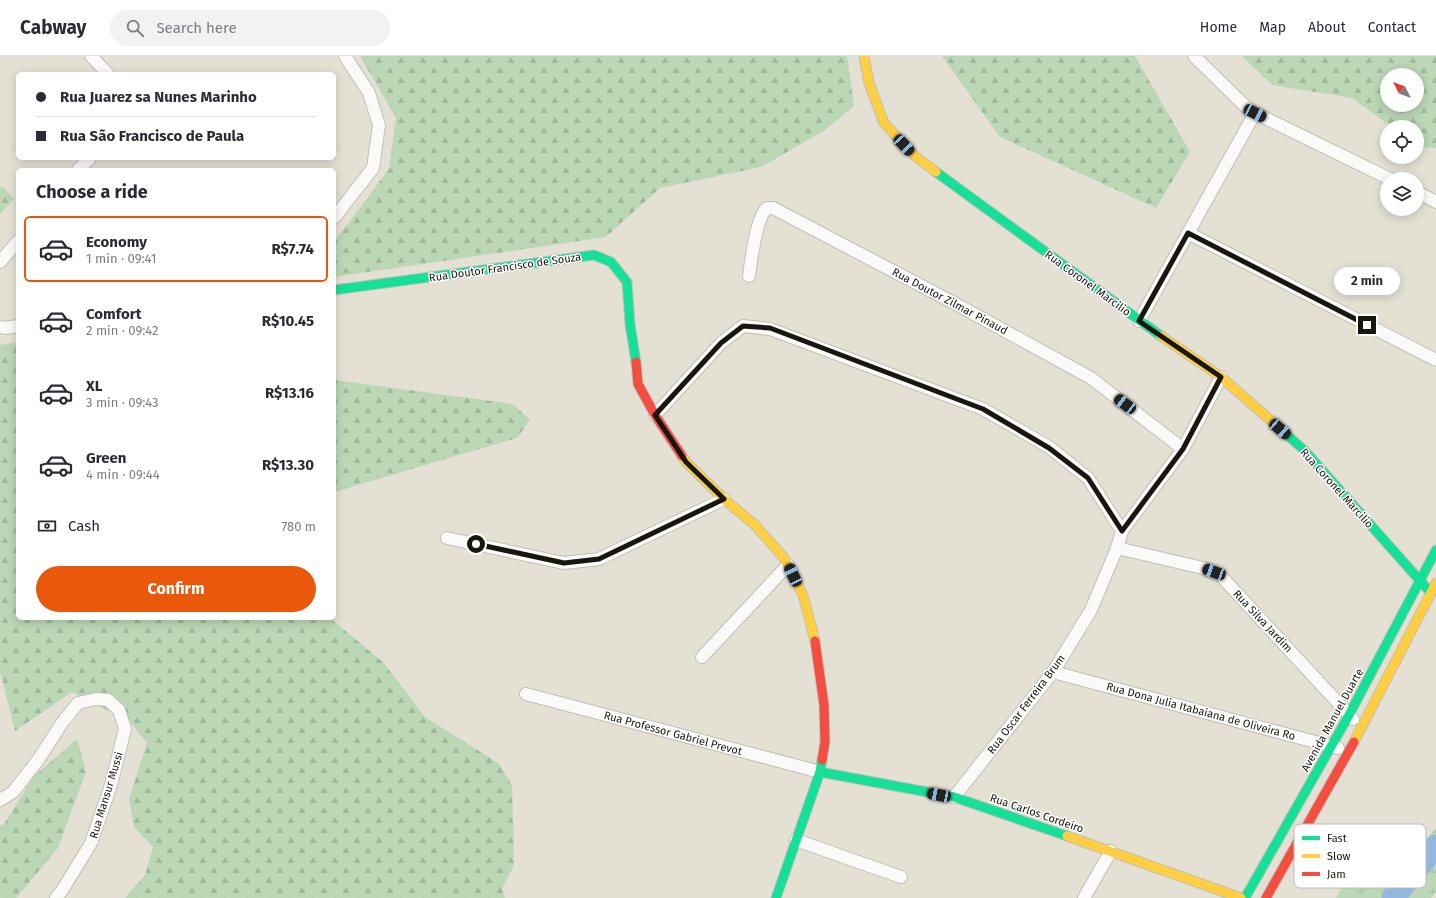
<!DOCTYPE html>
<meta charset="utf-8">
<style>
body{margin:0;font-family:"Fira Sans",sans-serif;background:#f2f2f3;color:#2b2b33;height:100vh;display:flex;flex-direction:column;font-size:15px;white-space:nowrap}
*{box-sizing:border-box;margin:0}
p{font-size:13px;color:#7c7c81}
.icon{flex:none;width:22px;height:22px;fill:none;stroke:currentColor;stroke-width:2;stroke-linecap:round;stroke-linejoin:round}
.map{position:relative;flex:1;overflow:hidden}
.details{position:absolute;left:16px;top:112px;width:320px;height:452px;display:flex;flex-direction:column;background:#fff;border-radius:6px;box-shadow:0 2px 10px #0003}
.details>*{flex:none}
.guide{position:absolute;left:16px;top:16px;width:320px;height:88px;border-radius:6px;box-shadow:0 2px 10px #0003;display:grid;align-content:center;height:88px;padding:0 20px;background:#fff}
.needle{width:26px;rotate:312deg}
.controls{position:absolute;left:1380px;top:12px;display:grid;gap:8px}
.controls a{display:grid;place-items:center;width:44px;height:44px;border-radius:50%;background:#fff;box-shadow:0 2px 10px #0003;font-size:20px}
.end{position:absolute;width:18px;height:18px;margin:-9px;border:5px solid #18160e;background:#fff;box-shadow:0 0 0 2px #fff}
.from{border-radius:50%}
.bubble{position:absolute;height:28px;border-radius:14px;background:#fff;box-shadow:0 2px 10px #0003;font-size:13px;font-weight:700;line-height:28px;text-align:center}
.car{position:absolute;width:12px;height:24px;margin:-12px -6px;border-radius:5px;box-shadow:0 0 3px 1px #0007;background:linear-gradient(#222 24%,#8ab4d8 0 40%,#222 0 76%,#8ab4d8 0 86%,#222 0)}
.guide b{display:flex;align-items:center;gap:14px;height:38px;font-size:15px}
.guide b+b{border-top:1px solid #e1e1e2}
.guide i{width:10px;height:10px;background:#2b2b33}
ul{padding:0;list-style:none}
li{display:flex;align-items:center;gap:12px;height:66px;margin:0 8px 6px;padding:0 12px;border:2px solid transparent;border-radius:6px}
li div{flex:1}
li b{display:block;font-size:15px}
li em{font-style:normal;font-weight:700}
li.active{border-color:#ea580c}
li>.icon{width:36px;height:36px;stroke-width:1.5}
h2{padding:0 20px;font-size:18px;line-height:48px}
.pay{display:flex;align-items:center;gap:10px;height:44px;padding:0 20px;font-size:15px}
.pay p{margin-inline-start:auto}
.action{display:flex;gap:8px;margin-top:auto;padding:8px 20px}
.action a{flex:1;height:46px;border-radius:24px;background:#ea580c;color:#fff;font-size:16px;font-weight:700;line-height:46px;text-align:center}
header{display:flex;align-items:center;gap:24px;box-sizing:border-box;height:56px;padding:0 20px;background:#fff;border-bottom:1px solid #e1e1e2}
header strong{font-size:19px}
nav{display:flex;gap:22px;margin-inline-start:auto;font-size:14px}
.search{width:280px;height:36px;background:#f2f2f3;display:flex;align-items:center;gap:10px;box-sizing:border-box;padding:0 14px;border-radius:22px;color:#7c7c81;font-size:15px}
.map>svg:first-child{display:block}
.grass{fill:url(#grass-tufts)}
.forest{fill:url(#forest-firs);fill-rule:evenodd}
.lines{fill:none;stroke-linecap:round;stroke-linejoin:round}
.river{stroke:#93b8e0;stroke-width:23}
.street-casing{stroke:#c2bfb5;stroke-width:14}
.fast-casing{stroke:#c2bfb5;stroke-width:11}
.slow-casing{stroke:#c2bfb5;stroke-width:11}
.jam-casing{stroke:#c2bfb5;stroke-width:11}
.street{stroke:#fbfaf9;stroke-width:12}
.fast{stroke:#16e098;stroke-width:9}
.slow{stroke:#ffcf43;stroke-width:9}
.jam{stroke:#f24e42;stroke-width:9}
.route{stroke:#18160e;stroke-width:5}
.labels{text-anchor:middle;stroke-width:3;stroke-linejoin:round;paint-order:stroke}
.street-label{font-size:11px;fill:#18160e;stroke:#fff}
.key{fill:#fff;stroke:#bab9b7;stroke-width:1}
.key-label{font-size:11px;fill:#18160e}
</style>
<header>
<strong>Cabway</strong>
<div class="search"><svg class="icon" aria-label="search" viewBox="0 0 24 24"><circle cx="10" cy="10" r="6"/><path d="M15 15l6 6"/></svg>Search here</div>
<nav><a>Home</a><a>Map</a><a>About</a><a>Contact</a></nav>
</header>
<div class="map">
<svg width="1436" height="842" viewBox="0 0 1436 842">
<defs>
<pattern id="grass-tufts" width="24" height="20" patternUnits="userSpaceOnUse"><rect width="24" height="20" fill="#bbd7b6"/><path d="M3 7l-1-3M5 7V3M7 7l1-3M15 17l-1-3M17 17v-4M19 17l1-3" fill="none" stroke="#a0b89b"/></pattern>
<pattern id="forest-firs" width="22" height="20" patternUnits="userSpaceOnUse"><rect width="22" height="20" fill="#bbd7b6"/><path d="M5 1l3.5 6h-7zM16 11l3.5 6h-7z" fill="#a0b89b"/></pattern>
</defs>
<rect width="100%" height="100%" fill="#e4e1d4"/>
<polygon class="grass" points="1436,772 1436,836 1431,842 1336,842 1355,810 1395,818"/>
<g class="forest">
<polygon points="360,0 847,0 854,50 825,74 761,111 660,132 606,181 334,221 334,186 389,113 396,62"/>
<polygon points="942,0 1135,0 1190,96 1156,152 1000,81"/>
<path d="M1242,0H1436V92L1420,91L1417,89V71H1392L1352,42L1272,29ZM1387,19H1417V49H1387Z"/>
<polygon points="0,131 4,132 14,143 0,158"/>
<polygon points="18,286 18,562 330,562 384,607 425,661 498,707 512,729 514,809 502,833 505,842 125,842 145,819 153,791 134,771 129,743 147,687 131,667 72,636 15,675 0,615 0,289"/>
<polygon points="334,324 513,348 530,364 517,382 334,436"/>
<polygon points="77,683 86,716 58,792 16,842 0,842 0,770 4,768 34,720"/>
</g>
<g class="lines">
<polyline class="river" points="1393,842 1436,790"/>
<g class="street-casing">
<g id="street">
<polyline points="91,0 108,18"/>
<polyline points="1194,0 1245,50 1255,57 1390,123"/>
<polyline points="78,114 90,102"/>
<polyline points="1417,136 1436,146"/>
<polyline points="334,162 373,112 379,69 369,37 345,0"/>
<polyline points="1188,177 1436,304"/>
<polyline points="0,206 18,185"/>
<path d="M749,220C751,205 756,162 767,152H773L954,247L1091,322L1183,393"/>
<polyline points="1139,265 1255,57"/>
<polyline points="0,271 5,272 18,270"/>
<polyline points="655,359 721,287 743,270 770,273 983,353 1049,391 1088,422 1122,475"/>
<polyline points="447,482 564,507 599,503 724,443"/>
<polyline points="1117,492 1203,512 1221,520 1353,663"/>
<polyline points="702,601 788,509"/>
<polyline points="1053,616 1338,692"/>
<polyline points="526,638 820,716"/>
<polyline points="954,741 1053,616 1091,554 1117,492 1122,475 1183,393 1221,321"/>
<polyline points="0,744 13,736 38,704 62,667 78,647 96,643 108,644 119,654 125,673 111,729 91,787 63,833 56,842"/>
<polyline points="796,784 901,821"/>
<polyline points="1084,842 1111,795"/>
</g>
</g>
<g class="fast-casing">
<g id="fast">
<polyline points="936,116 1161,280"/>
<polyline points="334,234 594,199 611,206 627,226 630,268 636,306"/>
<polyline points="1277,370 1304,394 1431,537"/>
<polyline points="820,716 954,741 1067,780"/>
<polyline points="776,842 820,716 822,704"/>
<polyline points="1245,842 1349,659 1436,494"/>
</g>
</g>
<g class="slow-casing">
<g id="slow">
<polyline points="864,0 869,27 884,67 915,100 936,116"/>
<polyline points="1161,280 1221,321 1277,370"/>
<polyline points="682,400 686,406 724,443 755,469 784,502 803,539 815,585"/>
<polyline points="1354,686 1436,527"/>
<polyline points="1067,780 1241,842"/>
</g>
</g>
<g class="jam-casing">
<g id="jam">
<polyline points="636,306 638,328 655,359 682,400"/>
<polyline points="815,585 824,649 825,686 822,704"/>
<polyline points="1266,842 1354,686"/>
</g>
</g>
<use href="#street" class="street"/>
<use href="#fast" class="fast"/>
<use href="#slow" class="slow"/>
<use href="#jam" class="jam"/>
</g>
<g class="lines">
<polyline class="route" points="476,488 564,507 599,503 724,443 686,406 655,359 721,287 743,270 770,272 983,353 1049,392 1088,422 1122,475 1183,393 1221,321 1139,265 1188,177 1367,269"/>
</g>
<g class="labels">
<g class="street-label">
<text transform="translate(505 211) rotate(-8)" y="4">Rua Doutor Francisco de Souza</text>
<text transform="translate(1088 227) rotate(36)" y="4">Rua Coronel Marcilio</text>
<text transform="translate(950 245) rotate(28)" y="4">Rua Doutor Zilmar Pinaud</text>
<text transform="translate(1337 432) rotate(48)" y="4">Rua Coronel Marcilio</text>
<text transform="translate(1263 565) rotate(47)" y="4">Rua Silva Jardim</text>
<text transform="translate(1026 648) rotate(-53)" y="4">Rua Oscar Ferreira Brum</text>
<text transform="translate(1201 655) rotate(15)" y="4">Rua Dona Julia Itabaiana de Oliveira Ro</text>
<text transform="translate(1332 664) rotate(-61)" y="4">Avenida Manuel Duarte</text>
<text transform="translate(673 677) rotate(15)" y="4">Rua Professor Gabriel Prevot</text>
<text transform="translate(106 739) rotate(-73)" y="4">Rua Mansur Mussi</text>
<text transform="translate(1037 757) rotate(19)" y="4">Rua Carlos Cordeiro</text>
</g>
</g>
<rect x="1294" y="768" width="132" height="64" rx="6" class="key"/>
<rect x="1302" y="780" width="18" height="4" fill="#16e098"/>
<rect x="1302" y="798" width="18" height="4" fill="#ffcf43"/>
<rect x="1302" y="816" width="18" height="4" fill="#f24e42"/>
<g class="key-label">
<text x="1327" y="786">Fast</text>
<text x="1327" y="804">Slow</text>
<text x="1327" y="822">Jam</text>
</g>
</svg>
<div class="controls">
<a><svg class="needle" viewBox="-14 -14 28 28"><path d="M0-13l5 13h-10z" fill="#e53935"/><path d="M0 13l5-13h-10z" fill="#7c7c81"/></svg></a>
<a><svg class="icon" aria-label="locate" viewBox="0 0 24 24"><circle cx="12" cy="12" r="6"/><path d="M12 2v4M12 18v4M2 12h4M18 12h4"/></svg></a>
<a><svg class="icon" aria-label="layers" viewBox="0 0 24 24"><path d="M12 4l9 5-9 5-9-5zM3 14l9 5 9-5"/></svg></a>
</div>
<i class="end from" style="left:476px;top:488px"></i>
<i class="end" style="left:1367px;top:269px"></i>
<div class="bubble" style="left:1334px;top:211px;width:66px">2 min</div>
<i class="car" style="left:1255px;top:57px;rotate:116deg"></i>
<i class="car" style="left:904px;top:89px;rotate:137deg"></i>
<i class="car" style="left:1125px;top:348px;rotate:307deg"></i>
<i class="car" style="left:1280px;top:373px;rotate:131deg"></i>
<i class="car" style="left:1214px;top:516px;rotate:290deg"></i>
<i class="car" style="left:793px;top:519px;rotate:334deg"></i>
<i class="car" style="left:939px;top:739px;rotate:281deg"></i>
<div class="guide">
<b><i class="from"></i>Rua Juarez sa Nunes Marinho</b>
<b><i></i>Rua São Francisco de Paula</b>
</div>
<section class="details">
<h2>Choose a ride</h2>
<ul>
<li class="active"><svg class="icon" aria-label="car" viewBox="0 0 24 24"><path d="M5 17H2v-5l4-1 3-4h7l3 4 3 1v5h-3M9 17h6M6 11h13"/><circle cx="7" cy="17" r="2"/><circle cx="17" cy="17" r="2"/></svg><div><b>Economy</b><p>1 min · 09:41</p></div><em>R$7.74</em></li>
<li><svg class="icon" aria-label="car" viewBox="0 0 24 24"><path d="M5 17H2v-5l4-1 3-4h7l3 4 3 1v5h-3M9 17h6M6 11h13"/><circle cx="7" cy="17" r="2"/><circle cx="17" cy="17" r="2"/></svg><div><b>Comfort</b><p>2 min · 09:42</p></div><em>R$10.45</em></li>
<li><svg class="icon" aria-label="car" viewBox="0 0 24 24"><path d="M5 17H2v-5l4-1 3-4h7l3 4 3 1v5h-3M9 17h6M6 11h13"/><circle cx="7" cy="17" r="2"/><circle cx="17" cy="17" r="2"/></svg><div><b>XL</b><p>3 min · 09:43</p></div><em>R$13.16</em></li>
<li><svg class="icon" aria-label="car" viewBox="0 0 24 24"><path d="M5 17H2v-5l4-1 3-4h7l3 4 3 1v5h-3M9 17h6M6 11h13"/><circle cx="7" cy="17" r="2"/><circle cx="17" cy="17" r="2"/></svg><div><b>Green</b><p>4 min · 09:44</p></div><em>R$13.30</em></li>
</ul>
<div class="pay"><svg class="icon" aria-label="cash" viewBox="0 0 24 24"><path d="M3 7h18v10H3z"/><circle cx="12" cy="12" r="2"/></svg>Cash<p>780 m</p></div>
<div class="action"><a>Confirm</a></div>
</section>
</div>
